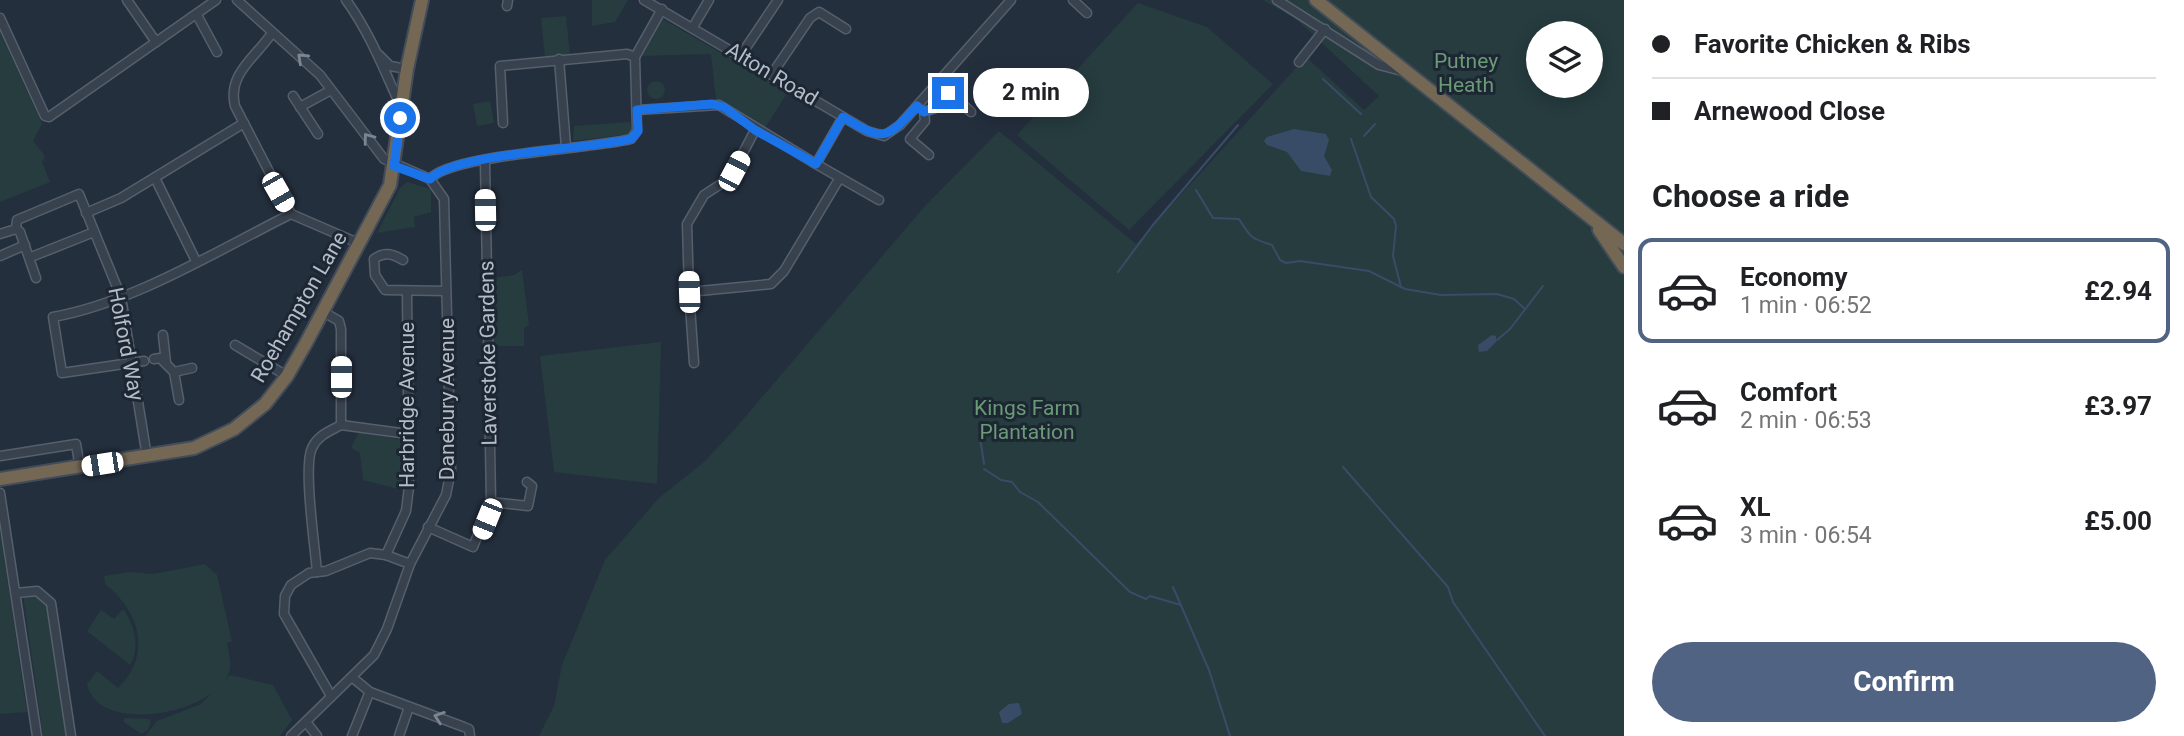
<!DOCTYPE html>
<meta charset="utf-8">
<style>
body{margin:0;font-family:Roboto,sans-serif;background:#f2f2f2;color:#202124;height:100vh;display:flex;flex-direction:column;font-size:26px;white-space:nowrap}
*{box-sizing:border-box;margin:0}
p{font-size:23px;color:#757577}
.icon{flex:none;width:38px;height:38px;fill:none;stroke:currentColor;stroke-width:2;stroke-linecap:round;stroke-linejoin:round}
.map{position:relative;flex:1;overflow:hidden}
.drawer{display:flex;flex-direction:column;background:#fff;width:560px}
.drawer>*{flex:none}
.top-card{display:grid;align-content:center;height:154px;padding:0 28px;background:#fff}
.tools{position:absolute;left:1526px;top:21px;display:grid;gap:14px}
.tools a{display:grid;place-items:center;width:77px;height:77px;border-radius:50%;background:#fff;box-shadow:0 4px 18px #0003;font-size:35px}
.end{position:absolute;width:32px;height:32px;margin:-16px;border:9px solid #1a73e8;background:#fff;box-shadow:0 0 0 4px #fff}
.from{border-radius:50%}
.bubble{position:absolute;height:49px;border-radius:24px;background:#fff;box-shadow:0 4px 18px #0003;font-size:23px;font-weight:700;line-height:49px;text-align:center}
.car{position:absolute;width:21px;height:42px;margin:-21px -10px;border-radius:9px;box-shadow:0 0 5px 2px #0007;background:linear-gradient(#fff 24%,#345 0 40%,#fff 0 76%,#345 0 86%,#fff 0)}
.top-card b{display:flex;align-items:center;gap:24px;height:66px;font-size:26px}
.top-card b+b{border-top:2px solid #e0e0e0}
.top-card i{width:18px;height:18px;background:#202124}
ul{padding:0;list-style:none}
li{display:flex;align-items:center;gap:21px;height:105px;margin:0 14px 10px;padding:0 14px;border:4px solid transparent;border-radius:14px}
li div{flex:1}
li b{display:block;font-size:26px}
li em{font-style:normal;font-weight:700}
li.active{border-color:#506383}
li>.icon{width:63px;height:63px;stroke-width:1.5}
h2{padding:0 28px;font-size:32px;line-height:84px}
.primary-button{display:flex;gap:14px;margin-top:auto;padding:14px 28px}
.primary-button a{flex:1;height:80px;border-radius:42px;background:#506383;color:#fff;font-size:28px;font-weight:700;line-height:80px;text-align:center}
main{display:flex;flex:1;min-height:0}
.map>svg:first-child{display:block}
.green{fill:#263c3f;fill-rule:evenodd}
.water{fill:#394c67}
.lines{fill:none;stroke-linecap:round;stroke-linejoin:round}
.stream{stroke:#394c67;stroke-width:2}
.minor-casing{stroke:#565f6c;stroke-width:11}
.highway-casing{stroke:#434c59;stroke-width:16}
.minor{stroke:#38414e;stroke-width:8}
.highway{stroke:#746855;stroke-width:12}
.oneway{stroke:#7c8592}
.route{stroke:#1a73e8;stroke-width:9}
.labels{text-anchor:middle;stroke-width:6;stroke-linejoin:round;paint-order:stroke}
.park-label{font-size:21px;fill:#6b9a76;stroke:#1d2633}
.street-label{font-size:21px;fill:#b4bcc9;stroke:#1d2633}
</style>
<main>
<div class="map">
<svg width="1624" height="736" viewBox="0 0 1624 736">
<rect width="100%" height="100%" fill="#242f3e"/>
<g class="green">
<polygon points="592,0 628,0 615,22 592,26"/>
<path d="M1263,0H1624V736H539L554,706L562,665L605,560L659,498L704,462L734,430L925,206L999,131L1136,244L1306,57L1364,110L1379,96L1296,19ZM1538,33H1591V86H1538Z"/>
<polygon points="1138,3 1207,27 1273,84 1129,230 1017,135"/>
<polygon points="566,16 570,55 545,57 541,18"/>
<polygon points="661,18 788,92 765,128 716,99 711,54 639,56"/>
<polygon points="0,32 42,124 33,141 45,156 42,162 50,182 0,202"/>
<circle cx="656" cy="90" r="9"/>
<polygon points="490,101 494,123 477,126 473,104"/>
<polygon points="630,122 632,134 573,141 574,126"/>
<polygon points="407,182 431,189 431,212 414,217 415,227 377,233 400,188"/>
<polygon points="522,270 529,325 524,328 524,346 492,346 491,278 514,275"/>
<polygon points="661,342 657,484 554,472 540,356"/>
<polygon points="359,432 402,440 402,490 363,480 360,453 351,448"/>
<polygon points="0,531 27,712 0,714"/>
<path d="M205,564L217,575L231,637L232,641L227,643C228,650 232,663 230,670C217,715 97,736 87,684L97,671L118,688C153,655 139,610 105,584L104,576L130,572L153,574Z"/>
<polygon points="35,594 48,606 67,736 43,736 23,595"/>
<path d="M123,609C134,623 141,649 130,665L87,631L101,610L114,619Z"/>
<polygon points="230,675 273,685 292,720 280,736 145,736 157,721 201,704"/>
<polygon points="124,718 149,719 151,722 148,730 141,734 124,722"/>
</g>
<g class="water">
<polygon points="1294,129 1326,134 1329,140 1324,156 1332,170 1330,176 1301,171 1287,152 1267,145 1264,141 1267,137"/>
<polygon points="1492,335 1496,336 1496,342 1487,351 1479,352 1478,345"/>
<polygon points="1019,703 1022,714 1008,723 1002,723 999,712 1009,704"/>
</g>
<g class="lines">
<g class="stream">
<polyline points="1323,79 1361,114"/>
<polyline points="1364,136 1375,124"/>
<polyline points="1351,139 1371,197 1394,219 1396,226 1393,256 1401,287"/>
<path d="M1196,190L1213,218L1239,219C1251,238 1250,238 1272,245L1280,260L1286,263L1300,261L1369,271L1405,289L1441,295L1497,294L1514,299L1525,309"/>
<polyline points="1118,272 1152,226 1238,125"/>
<polyline points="1497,340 1510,329 1543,286"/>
<polyline points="979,431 984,464"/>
<polyline points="1343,467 1448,587 1453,602 1545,736"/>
<polyline points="984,469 1001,480 1012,482 1020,492 1038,502 1130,592 1146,599 1150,596 1181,605"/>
<polyline points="1173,587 1209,670 1230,736"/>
</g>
<g class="minor-casing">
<g id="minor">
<polyline points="127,0 156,42"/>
<polyline points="237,0 320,75 384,159 430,179 444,199 451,470 446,495 410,564 387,629 374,655 291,736"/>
<path d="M346,0C370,33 384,70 401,107"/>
<polyline points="644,0 867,131 884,136 900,125 1011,0"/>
<polyline points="1073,0 1087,13"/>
<polyline points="1277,0 1379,65 1402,71"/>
<polyline points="507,6 508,0"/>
<polyline points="197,15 217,52"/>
<polyline points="0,18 45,116 49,117 216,0"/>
<polyline points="693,27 709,0"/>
<path d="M272,33C256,57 227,74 235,106L291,214L358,243"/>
<polyline points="379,55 390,66 407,69"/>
<polyline points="741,55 778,0"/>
<polyline points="559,59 566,147"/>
<polyline points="1299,62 1325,29"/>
<polyline points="772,74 810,18 819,12 846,29"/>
<polyline points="293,96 318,134"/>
<polyline points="300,107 331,90"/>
<polyline points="637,110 719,105 816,164 843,117"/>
<polyline points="503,123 500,66 627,54 635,57"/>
<polyline points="755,130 730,178 704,195 687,224 689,292 771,284 784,271 839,179"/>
<polyline points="929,155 910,139 925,121 924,112 938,107 950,93 971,112"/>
<polyline points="816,164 879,200"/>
<polyline points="155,178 196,261"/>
<path d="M430,179C452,154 592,149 631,139L637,131L635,57L662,9"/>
<polyline points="86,213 121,198 244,123"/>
<polyline points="16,229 17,220 79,194 121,297 147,457"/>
<polyline points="0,234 16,229 20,232 36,278"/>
<polyline points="0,256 25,245"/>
<polyline points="31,257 94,232"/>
<path d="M403,260C393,254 384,251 374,259L375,275L385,290L446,291"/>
<polyline points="689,292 694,363"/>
<polyline points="322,311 339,321 341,329 341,425"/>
<polyline points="163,335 166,363"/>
<polyline points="235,345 287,376"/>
<polyline points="154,359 160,358 174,372 192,368"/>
<path d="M144,361L62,373L53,317C133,303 218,250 291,214"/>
<polyline points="174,372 179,400"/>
<polyline points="0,456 76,444 80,468"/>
<polyline points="0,493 37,736"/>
<polyline points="491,502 528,506 532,486 527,482"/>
<polyline points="428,527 473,547 491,502 485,161"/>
<polyline points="386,555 406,511 409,487 407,292"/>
<path d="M317,572C315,547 303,466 312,448C318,435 330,431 341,425L408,434"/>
<polyline points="16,593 37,591 51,603 71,736"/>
<polyline points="353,678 370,692 464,727 469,729 470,736"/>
<polyline points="331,696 284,614 285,596 291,585 309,573 326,571 370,553 386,555 410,564"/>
<polyline points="306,722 317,736"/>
<polyline points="352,736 368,696"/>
<polyline points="399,736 409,707"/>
</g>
</g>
<g class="highway-casing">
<g id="highway">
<polyline points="1316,0 1624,244"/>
<polyline points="1599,230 1624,267"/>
<polyline points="0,479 194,448 234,429 265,404 287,376 306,343 390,185 407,69 422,0"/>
</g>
</g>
<use href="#minor" class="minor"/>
<use href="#highway" class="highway"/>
</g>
<defs><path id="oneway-chevron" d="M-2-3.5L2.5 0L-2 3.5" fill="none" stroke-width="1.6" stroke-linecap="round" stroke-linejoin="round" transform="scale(1.75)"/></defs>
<g class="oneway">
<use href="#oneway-chevron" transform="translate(302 58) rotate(-137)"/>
<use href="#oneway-chevron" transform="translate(368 138) rotate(-127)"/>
<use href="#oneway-chevron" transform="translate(439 717) rotate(-161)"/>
</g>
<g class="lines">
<path class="route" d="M400,118L394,166L430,179C453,153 591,149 631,139L638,131L637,110L712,104L724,107L755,130L816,164L843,117C884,142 886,140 917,106L924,112L938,107L948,93"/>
</g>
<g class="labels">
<g class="park-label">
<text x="1466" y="68">Putney<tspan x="1466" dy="24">Heath</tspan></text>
<text x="1027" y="415">Kings Farm<tspan x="1027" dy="24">Plantation</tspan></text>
</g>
<g class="street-label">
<text transform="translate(772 74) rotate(31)" y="7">Alton Road</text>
<text transform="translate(299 307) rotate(-60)" y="7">Roehampton Lane</text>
<text transform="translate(126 344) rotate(79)" y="7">Holford Way</text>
<text transform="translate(488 353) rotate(-91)" y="7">Laverstoke Gardens</text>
<text transform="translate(447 399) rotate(-90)" y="7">Danebury Avenue</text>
<text transform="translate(407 405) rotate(-90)" y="7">Harbridge Avenue</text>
</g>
</g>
</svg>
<div class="tools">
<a><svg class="icon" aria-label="layers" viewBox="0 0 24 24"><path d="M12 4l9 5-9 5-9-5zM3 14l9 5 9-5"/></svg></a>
</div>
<i class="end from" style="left:400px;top:118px"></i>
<i class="end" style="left:948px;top:93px"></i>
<div class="bubble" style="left:973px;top:68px;width:116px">2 min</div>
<i class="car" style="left:734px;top:171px;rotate:28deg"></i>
<i class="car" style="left:278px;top:192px;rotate:150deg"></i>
<i class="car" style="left:485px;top:210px;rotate:359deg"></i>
<i class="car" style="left:689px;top:292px;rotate:358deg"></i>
<i class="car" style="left:341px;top:377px;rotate:0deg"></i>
<i class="car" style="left:102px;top:464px;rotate:261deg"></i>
<i class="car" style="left:487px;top:519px;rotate:202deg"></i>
</div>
<section class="drawer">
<div class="top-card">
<b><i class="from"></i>Favorite Chicken &amp; Ribs</b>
<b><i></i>Arnewood Close</b>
</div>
<h2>Choose a ride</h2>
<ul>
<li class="active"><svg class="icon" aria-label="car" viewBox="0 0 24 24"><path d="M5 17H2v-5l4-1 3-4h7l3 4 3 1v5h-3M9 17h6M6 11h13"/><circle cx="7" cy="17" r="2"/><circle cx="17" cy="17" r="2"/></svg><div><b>Economy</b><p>1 min · 06:52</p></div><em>£2.94</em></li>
<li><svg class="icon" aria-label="car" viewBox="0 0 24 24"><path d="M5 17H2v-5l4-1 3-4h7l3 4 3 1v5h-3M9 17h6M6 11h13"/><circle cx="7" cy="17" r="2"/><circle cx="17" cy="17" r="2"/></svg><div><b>Comfort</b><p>2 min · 06:53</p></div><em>£3.97</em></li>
<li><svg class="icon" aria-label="car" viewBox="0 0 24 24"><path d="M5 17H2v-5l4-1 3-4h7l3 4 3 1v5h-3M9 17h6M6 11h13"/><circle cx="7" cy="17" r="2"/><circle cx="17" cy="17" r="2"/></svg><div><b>XL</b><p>3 min · 06:54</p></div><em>£5.00</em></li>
</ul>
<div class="primary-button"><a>Confirm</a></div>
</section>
</main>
